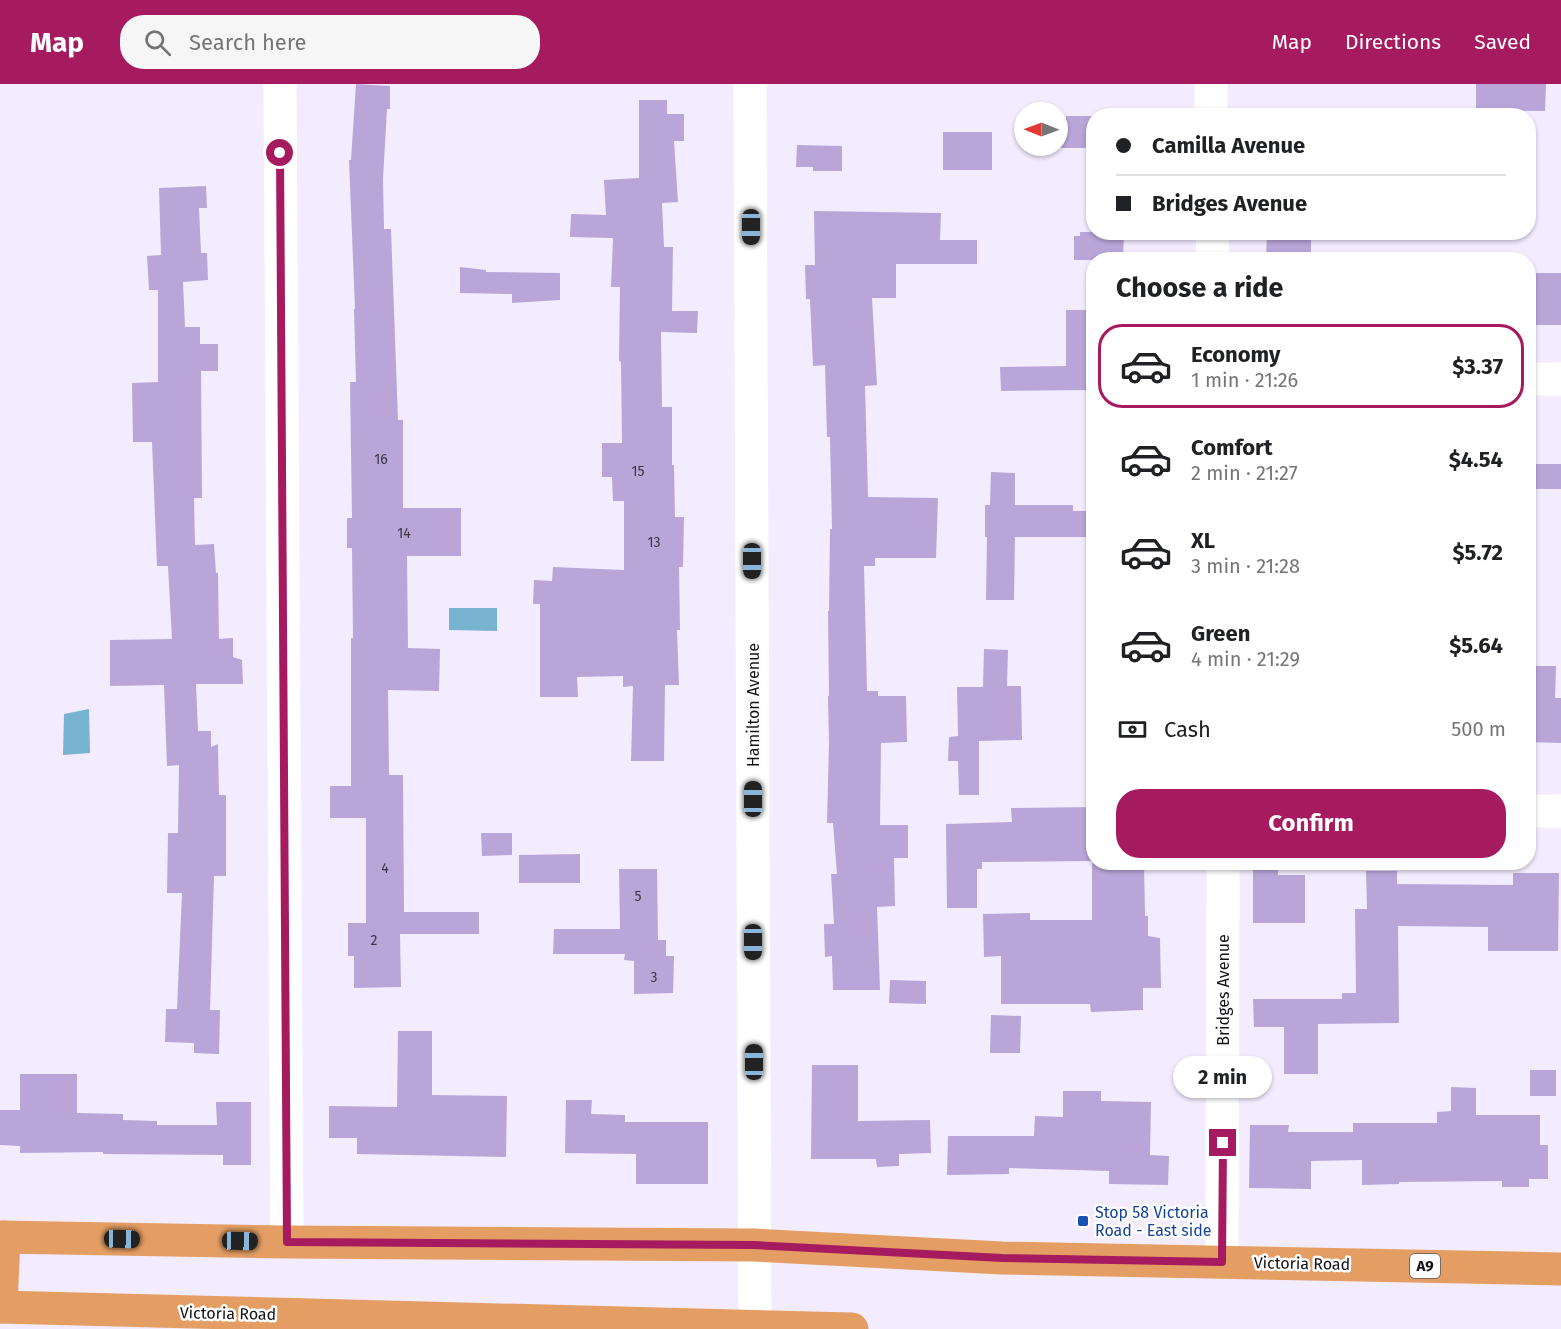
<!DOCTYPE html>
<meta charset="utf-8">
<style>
body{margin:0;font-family:"Fira Sans",sans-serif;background:#f6f6f6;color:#202124;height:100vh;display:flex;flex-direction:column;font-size:22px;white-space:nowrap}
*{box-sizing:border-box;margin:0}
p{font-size:20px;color:#757577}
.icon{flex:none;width:33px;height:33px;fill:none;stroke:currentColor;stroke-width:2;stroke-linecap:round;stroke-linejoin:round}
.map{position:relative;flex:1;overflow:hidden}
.sheet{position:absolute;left:1086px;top:168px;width:450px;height:618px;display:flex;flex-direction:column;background:#fff;border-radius:24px;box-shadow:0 2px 4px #0004}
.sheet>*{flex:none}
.hud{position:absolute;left:1086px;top:24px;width:450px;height:132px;border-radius:24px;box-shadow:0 2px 4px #0004;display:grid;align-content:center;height:132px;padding:0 30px;background:#fff}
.needle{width:39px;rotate:271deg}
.fabs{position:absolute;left:1014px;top:18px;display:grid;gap:12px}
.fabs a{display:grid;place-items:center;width:54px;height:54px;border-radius:50%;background:#fff;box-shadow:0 2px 4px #0004;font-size:30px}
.end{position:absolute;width:27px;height:27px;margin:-14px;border:8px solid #a61a5f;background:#fff;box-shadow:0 0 0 3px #fff}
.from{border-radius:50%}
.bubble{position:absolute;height:42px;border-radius:21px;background:#fff;box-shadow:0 2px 4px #0004;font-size:20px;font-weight:700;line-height:42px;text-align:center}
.car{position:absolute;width:18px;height:36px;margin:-18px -9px;border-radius:8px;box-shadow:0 0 4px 2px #0007;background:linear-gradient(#222 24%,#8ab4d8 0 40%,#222 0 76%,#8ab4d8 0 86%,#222 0)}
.hud b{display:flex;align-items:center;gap:21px;height:57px;font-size:22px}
.hud b+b{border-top:2px solid #e0e0e0}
.hud i{width:15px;height:15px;background:#202124}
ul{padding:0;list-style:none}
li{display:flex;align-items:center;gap:18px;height:84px;margin:0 12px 9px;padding:0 18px;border:3px solid transparent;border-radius:24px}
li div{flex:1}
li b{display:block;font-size:22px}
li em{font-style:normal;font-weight:700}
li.on{border-color:#a61a5f}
li>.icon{width:54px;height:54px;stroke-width:1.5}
h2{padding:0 30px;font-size:27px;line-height:72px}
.pay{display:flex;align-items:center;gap:15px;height:66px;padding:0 30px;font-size:22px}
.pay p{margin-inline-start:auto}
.button{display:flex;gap:12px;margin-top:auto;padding:12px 30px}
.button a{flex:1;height:69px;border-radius:24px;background:#a61a5f;color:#fff;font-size:24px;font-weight:700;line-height:69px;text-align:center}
header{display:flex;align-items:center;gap:36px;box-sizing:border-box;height:84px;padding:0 30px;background:#a61a5f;color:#fff}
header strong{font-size:28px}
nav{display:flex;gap:33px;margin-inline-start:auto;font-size:21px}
.search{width:420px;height:54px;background:#f6f6f6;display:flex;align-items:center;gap:15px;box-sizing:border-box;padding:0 21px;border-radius:24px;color:#757577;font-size:22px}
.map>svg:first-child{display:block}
.water{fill:#78b4d0}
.building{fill:#b9a5d8}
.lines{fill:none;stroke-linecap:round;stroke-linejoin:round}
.minor{stroke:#fff;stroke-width:33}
.highway{stroke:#e49e63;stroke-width:33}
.route{stroke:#a61a5f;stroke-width:8}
.transit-dot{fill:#1a4fb4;stroke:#fdfdfd;stroke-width:2}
.labels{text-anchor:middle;stroke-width:5;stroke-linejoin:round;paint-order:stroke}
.number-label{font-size:14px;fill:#3c3647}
.shield{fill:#fdfdfd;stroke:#59585c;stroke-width:1.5}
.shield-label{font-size:15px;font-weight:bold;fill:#131117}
.street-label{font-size:16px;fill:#131117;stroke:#fdfdfd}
.transit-label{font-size:16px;fill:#164399;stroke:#fdfdfd;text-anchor:start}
</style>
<header>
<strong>Map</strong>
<div class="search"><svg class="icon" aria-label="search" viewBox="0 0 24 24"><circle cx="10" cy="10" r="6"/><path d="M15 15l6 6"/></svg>Search here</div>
<nav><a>Map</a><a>Directions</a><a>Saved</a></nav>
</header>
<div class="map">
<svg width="1561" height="1245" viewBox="0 0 1561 1245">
<rect width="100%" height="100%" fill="#f3ecff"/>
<g class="water">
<polygon points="449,524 497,524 497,547 449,546"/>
<polygon points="89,625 90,669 63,671 64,630"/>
</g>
<g class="building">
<polygon points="356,0 390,2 390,25 387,25 383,95 384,145 391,145 398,336 403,336 403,424 461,424 461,472 407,472 408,564 440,565 439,607 388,606 389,691 403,691 404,828 479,828 479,850 400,850 401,903 354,904 354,872 348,872 348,839 366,839 366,734 330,734 330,702 351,702 351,554 353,554 352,464 347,464 347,434 352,434 350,298 356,298 354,225 355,225 349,76 351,76"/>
<polygon points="1476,0 1546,0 1545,27 1476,26"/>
<polygon points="639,16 667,16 667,30 684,30 684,57 674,57 678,118 662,119 664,163 673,163 672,227 698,227 697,249 661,248 662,323 672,323 672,381 674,381 675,433 684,433 683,483 679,483 680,546 677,546 679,601 665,601 664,677 631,677 633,602 623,603 623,592 577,593 578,613 540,613 540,520 533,520 534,496 552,497 553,483 624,486 624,417 613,417 612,393 602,393 602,359 622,359 621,278 619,277 620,203 611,203 613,154 570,153 571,130 606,131 604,96 639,94"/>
<polygon points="1066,32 1091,32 1091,64 1023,64 1023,35 1024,35 1024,62 1058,62 1058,35 1066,35"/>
<rect x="943" y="48" width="49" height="38"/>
<polygon points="797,61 842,62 842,87 813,87 813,83 796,83"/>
<polygon points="206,102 207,124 199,124 201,169 207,169 208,196 183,198 185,243 200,243 200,260 218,260 218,287 201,287 202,414 194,414 195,461 214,460 216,489 218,489 219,555 233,554 233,573 242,576 243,600 196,600 198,647 211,647 211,663 218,660 219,711 226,711 226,792 214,792 210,926 220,926 219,970 194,969 194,959 165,958 166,925 177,925 182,809 167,809 168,749 178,749 179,681 167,682 164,601 110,602 110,556 172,555 168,482 157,482 152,358 133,358 132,299 158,298 158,206 149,206 147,172 161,171 159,104"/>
<polygon points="814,127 941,129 940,156 977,156 977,180 896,180 896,214 872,214 877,301 865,302 868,413 938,414 936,474 875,474 875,482 864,482 867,607 878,607 878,612 906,612 907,658 881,659 880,741 908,741 908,774 894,774 895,822 877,823 880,906 833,906 832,872 825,873 824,840 834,840 831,790 837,790 833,739 827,739 829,659 828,612 829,612 828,527 829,527 830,445 832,445 830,353 827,353 825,281 813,282 810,215 806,215 805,181 815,181"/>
<polygon points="1080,148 1124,148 1123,176 1074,176 1074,152 1080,152"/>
<polygon points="1267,148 1311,148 1311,176 1266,176"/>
<polygon points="460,183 486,186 486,188 560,189 560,216 512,219 512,210 460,209"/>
<rect x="1528" y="189" width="33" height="52"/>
<polygon points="1066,226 1094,226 1094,306 1001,307 1000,283 1066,282"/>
<rect x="1528" y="380" width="33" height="25"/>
<polygon points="991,388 1015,389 1015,421 1073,421 1073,427 1094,427 1094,453 1015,453 1014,516 986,516 987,453 985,453 985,421 990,421"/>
<polygon points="984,565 1008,566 1007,602 1021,602 1022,656 979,657 979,711 959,711 958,677 948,677 949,653 958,652 957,603 983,603"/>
<polygon points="1528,582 1556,582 1555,614 1561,614 1561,659 1528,658"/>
<polygon points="1094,723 1094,777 982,778 982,785 977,785 977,824 947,824 946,740 1012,738 1011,724"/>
<polygon points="481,749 512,749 512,771 482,772"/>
<polygon points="580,770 580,799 519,799 519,771"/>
<polygon points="1092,778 1144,778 1145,832 1148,832 1148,852 1160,854 1161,904 1143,904 1143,926 1091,928 1090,920 1001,920 1001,872 984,873 983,830 1030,829 1030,836 1092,836"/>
<polygon points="1253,780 1278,780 1278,791 1305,791 1305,839 1253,839"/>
<polygon points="619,785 657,785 658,856 666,856 666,872 674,872 673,909 634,910 634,877 624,876 625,870 553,870 554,845 620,845"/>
<polygon points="1366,787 1397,787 1397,800 1513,801 1513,789 1559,789 1558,867 1488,867 1488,843 1398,842 1399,939 1318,940 1318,990 1284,990 1284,943 1254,943 1253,915 1342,915 1342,909 1356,909 1355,825 1367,825"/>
<polygon points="890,896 926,897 926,920 889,919"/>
<polygon points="991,931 1021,932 1020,969 990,969"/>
<polygon points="398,947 432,947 432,1011 507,1012 506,1073 357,1070 357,1054 329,1054 329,1022 397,1023"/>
<polygon points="812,981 858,981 858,1037 930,1036 931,1069 899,1070 899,1082 877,1083 876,1075 811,1075"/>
<rect x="1530" y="986" width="26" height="26"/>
<polygon points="20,990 77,990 77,1029 123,1030 123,1036 157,1037 157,1041 217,1041 216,1018 251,1018 251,1081 223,1081 223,1071 103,1070 103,1068 20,1069 20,1062 0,1061 0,1026 20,1026"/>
<polygon points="1451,1003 1476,1004 1476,1031 1540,1031 1540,1061 1548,1061 1548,1095 1529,1095 1529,1103 1502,1103 1502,1097 1399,1098 1399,1100 1362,1101 1362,1076 1311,1077 1311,1105 1249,1104 1250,1041 1289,1041 1288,1048 1353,1048 1353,1039 1437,1039 1437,1028 1451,1027"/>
<polygon points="1063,1007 1101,1007 1101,1017 1151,1018 1150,1071 1169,1072 1168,1101 1109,1100 1109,1087 1009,1084 1009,1090 947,1091 948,1052 1034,1052 1035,1032 1063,1033"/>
<polygon points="566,1016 592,1016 591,1030 625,1031 625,1038 708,1038 708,1100 636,1100 636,1070 565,1069"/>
</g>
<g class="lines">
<g class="minor">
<polyline points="280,0 287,1158"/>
<polyline points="750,0 755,1243"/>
<polyline points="1211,0 1211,32"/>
<polyline points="1212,148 1213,176"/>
<polyline points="1528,295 1561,295"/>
<polyline points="1528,727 1561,727"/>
<polyline points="1222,1177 1223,778"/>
</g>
<g class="highway">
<polyline points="0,1153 287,1158 754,1161 1002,1174 1561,1185"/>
<polyline points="0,1223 852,1245"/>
<polyline points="1,1223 4,1153"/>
</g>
</g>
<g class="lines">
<polyline class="route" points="280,69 287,1158 754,1161 1002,1174 1222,1178 1223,1059"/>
</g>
<rect class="transit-dot" x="1077" y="1131" width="12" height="12" rx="3"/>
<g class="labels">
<g class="number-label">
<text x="381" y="380">16</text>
<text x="638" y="392">15</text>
<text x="404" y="454">14</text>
<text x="654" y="463">13</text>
<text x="385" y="789">4</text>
<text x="638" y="817">5</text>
<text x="374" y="861">2</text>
<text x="654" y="898">3</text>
</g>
<rect class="shield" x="1410" y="1170" width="30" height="24" rx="4.5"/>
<g class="shield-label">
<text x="1425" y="1187">A9</text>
</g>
<g class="street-label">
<text transform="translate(753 621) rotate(-90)" y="6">Hamilton Avenue</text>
<text transform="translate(1223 906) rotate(-90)" y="6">Bridges Avenue</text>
<text transform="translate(1302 1179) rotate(1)" y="6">Victoria Road</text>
<text transform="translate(228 1229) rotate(1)" y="6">Victoria Road</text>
</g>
<g class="transit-label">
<text x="1095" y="1134">Stop 58 Victoria<tspan x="1095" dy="18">Road - East side</tspan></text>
</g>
</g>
</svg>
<div class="fabs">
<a><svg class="needle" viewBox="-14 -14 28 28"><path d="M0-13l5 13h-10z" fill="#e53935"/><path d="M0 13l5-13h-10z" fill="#757577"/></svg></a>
</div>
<i class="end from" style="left:280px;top:69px"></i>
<i class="end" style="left:1223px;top:1059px"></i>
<div class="bubble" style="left:1173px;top:972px;width:99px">2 min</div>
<i class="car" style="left:751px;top:143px;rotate:180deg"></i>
<i class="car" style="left:752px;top:477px;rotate:180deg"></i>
<i class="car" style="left:753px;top:715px;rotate:0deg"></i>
<i class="car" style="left:753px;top:858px;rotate:180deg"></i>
<i class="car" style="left:754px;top:978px;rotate:0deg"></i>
<i class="car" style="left:122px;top:1155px;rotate:91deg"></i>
<i class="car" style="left:240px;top:1157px;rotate:91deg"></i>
<div class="hud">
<b><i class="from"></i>Camilla Avenue</b>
<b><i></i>Bridges Avenue</b>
</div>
<section class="sheet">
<h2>Choose a ride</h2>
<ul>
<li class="on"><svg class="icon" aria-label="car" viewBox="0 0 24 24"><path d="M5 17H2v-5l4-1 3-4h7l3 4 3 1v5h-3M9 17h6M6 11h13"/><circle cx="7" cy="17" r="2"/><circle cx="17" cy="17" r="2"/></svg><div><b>Economy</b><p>1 min · 21:26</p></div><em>$3.37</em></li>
<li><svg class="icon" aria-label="car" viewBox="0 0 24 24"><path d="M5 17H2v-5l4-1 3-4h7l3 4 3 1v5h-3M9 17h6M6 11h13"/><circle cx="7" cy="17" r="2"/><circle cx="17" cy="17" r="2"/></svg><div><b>Comfort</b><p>2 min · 21:27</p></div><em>$4.54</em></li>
<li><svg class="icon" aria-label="car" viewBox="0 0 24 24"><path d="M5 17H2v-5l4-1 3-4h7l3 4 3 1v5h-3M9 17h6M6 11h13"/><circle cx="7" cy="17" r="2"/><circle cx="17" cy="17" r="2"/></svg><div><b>XL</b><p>3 min · 21:28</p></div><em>$5.72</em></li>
<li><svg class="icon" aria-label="car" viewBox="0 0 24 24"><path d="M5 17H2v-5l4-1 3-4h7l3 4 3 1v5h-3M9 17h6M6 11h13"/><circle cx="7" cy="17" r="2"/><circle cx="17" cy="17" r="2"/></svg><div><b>Green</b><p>4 min · 21:29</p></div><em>$5.64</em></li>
</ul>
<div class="pay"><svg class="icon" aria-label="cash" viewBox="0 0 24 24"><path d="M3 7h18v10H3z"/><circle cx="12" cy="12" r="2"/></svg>Cash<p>500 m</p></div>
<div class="button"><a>Confirm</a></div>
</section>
</div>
